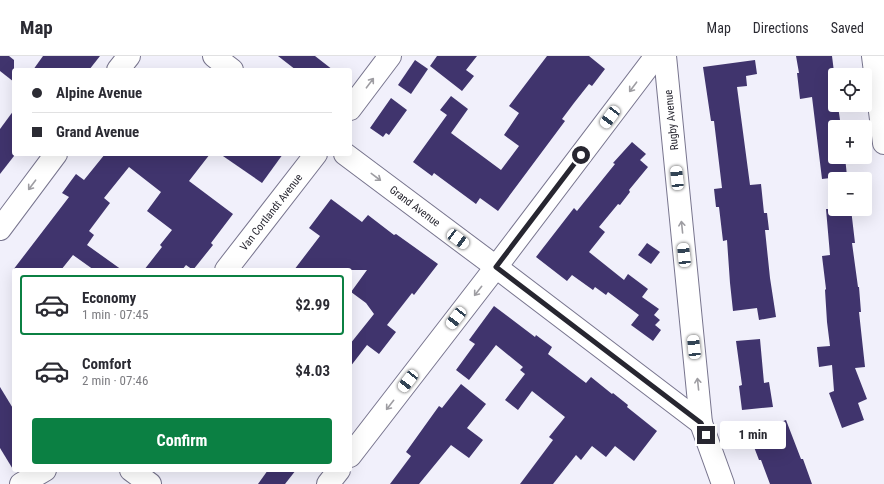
<!DOCTYPE html>
<meta charset="utf-8">
<style>
body{margin:0;font-family:"Roboto Condensed",sans-serif;background:#f7f7f7;color:#2b2b33;height:100vh;display:flex;flex-direction:column;font-size:15px;white-space:nowrap}
*{box-sizing:border-box;margin:0}
p{font-size:13px;color:#7c7c81}
.icon{flex:none;width:22px;height:22px;fill:none;stroke:currentColor;stroke-width:2;stroke-linecap:round;stroke-linejoin:round}
.map{position:relative;flex:1;overflow:hidden}
.panel{position:absolute;left:12px;top:212px;width:340px;height:204px;display:flex;flex-direction:column;background:#fff;border-radius:4px;box-shadow:0 4px 16px #0002}
.panel>*{flex:none}
.top-card{position:absolute;left:12px;top:12px;width:340px;height:88px;border-radius:4px;box-shadow:0 4px 16px #0002;display:grid;align-content:center;height:88px;padding:0 20px;background:#fff}
.tools{position:absolute;left:828px;top:12px;display:grid;gap:8px}
.tools a{display:grid;place-items:center;width:44px;height:44px;border-radius:4px;background:#fff;box-shadow:0 4px 16px #0002;font-size:20px}
.end{position:absolute;width:18px;height:18px;margin:-9px;border:5px solid #272630;background:#fff;box-shadow:0 0 0 2px #fff}
.from{border-radius:50%}
.bubble{position:absolute;height:28px;border-radius:4px;background:#fff;box-shadow:0 4px 16px #0002;font-size:13px;font-weight:700;line-height:28px;text-align:center}
.car{position:absolute;width:12px;height:24px;margin:-12px -6px;border-radius:5px;box-shadow:0 0 3px 1px #0007;background:linear-gradient(#fff 24%,#345 0 40%,#fff 0 76%,#345 0 86%,#fff 0)}
.top-card b{display:flex;align-items:center;gap:14px;height:38px;font-size:15px}
.top-card b+b{border-top:1px solid #e1e1e2}
.top-card i{width:10px;height:10px;background:#2b2b33}
ul{padding:7px 0 0;list-style:none}
li{display:flex;align-items:center;gap:12px;height:60px;margin:0 8px 6px;padding:0 12px;border:2px solid transparent;border-radius:4px}
li div{flex:1}
li b{display:block;font-size:15px}
li em{font-style:normal;font-weight:700}
li.on{border-color:#0b8043}
li>.icon{width:36px;height:36px;stroke-width:1.5}
.primary-button{display:flex;gap:8px;margin-top:auto;padding:8px 20px}
.primary-button a{flex:1;height:46px;border-radius:4px;background:#0b8043;color:#fff;font-size:16px;font-weight:700;line-height:46px;text-align:center}
header{display:flex;align-items:center;gap:24px;box-sizing:border-box;height:56px;padding:0 20px;background:#fff;border-bottom:1px solid #e1e1e2}
header strong{font-size:19px}
nav{display:flex;gap:22px;margin-inline-start:auto;font-size:14px}
.map>svg:first-child{display:block}
.building{fill:#40346d}
.lines{fill:none;stroke-linecap:round;stroke-linejoin:round}
.minor-casing{stroke:#78758e;stroke-width:24}
.minor{stroke:#fff;stroke-width:22}
.oneway{stroke:#9e9da2}
.route{stroke:#272630;stroke-width:5}
.labels{text-anchor:middle;stroke-width:4;stroke-linejoin:round;paint-order:stroke}
.street-label{font-size:11px;fill:#272630;stroke:#fff}
</style>
<header>
<strong>Map</strong>
<nav><a>Map</a><a>Directions</a><a>Saved</a></nav>
</header>
<div class="map">
<svg width="884" height="428" viewBox="0 0 884 428">
<rect width="100%" height="100%" fill="#f1f0fb"/>
<g class="building">
<polygon points="0,0 9,0 14,4 14,26 0,15"/>
<polygon points="43,0 100,0 89,14 33,14"/>
<polygon points="278,0 315,0 333,14 296,14"/>
<polygon points="437,0 477,0 466,14 474,20 462,35 430,10"/>
<polygon points="547,0 589,0 605,13 592,30 589,28 574,47 562,63 565,65 498,155 480,142 476,148 434,117 432,120 413,106 447,59 440,54 451,40 468,53 451,77 501,114 519,90 504,79 519,57 509,50"/>
<polygon points="796,0 832,0 835,24 835,50 838,50 841,71 835,71 835,101 845,101 847,120 822,123 812,41 800,43 797,17 799,17"/>
<polygon points="415,4 428,13 411,38 398,29"/>
<polygon points="755,4 757,18 746,20 747,30 737,31 750,129 761,128 764,157 767,157 769,174 765,174 770,222 776,261 759,264 757,252 733,255 730,227 727,184 723,185 719,151 716,151 714,133 722,132 714,65 711,65 703,11"/>
<polygon points="391,42 407,54 389,79 386,77 383,81 370,72"/>
<polygon points="14,54 14,100 0,118 0,73"/>
<polygon points="632,86 646,98 640,104 648,111 629,134 630,136 620,149 618,148 599,171 605,176 589,196 624,224 628,218 648,233 642,241 659,253 654,259 660,264 655,269 661,274 653,285 631,269 639,259 608,236 606,239 595,231 593,234 572,219 567,225 536,201 574,152 577,155 615,108 613,107"/>
<polygon points="105,98 210,98 189,125 233,158 211,187 213,189 193,214 186,209 182,214 144,214 162,191 160,189 172,174 147,155 161,136 129,111 104,142 110,147 89,175 94,179 87,189 122,214 94,214 73,199 61,214 13,214 69,141 62,137 76,118 84,124"/>
<polygon points="220,98 283,98 262,127"/>
<polygon points="331,143 362,166 368,159 394,179 396,178 438,208 414,239 412,237 387,269 396,276 379,298 367,289 350,311 350,288 374,258 366,247 351,236 367,214 294,214 320,180 309,172"/>
<polygon points="826,153 851,153 855,187 852,187 858,231 859,231 861,256 859,256 865,311 855,312 867,343 858,347 864,364 842,372 829,337 834,335 832,309 819,311 817,291 830,290 827,266 825,234 826,233 822,200 830,199"/>
<polygon points="647,187 660,196 651,208 638,199"/>
<polygon points="494,250 535,281 536,279 552,291 548,298 586,327 591,321 612,338 613,337 628,349 627,351 657,375 634,405 615,390 606,401 592,390 581,404 576,399 553,428 520,428 553,384 549,381 565,361 532,335 518,354 505,344 525,318 520,314 523,311 496,289 469,324 456,314 475,288 469,284"/>
<polygon points="760,283 764,327 769,326 773,351 742,354 739,330 742,329 736,285"/>
<polygon points="461,328 486,348 467,372 483,384 469,402 451,389 419,428 390,428 411,400 406,396 439,350 442,352"/>
<polygon points="0,331 14,354 14,415 0,392"/>
<polygon points="786,364 801,403 803,403 812,428 770,428 761,404 759,404 749,378"/>
<polygon points="268,414 296,414 285,428 258,428"/>
</g>
<g class="lines">
<g class="minor-casing">
<g id="minor">
<polyline points="214,0 232,14"/>
<polyline points="665,0 701,367 723,428"/>
<polyline points="873,0 884,87"/>
<polyline points="118,14 129,0"/>
<polyline points="350,53 390,0"/>
<polyline points="345,98 496,211 701,367"/>
<polyline points="0,173 56,98"/>
<polyline points="226,214 316,98"/>
<polyline points="350,400 496,211 656,0"/>
<polyline points="131,414 150,428"/>
<polyline points="21,428 45,414"/>
<polyline points="328,428 339,414"/>
</g>
</g>
<use href="#minor" class="minor"/>
</g>
<defs><path id="oneway-shaft" d="M-6 0H5M1.5-3L5.5 0L1.5 3" fill="none" stroke-width="1.6" stroke-linecap="round" stroke-linejoin="round"/></defs>
<g class="oneway">
<use href="#oneway-shaft" transform="translate(370 27) rotate(-53)"/>
<use href="#oneway-shaft" transform="translate(633 31) rotate(127)"/>
<use href="#oneway-shaft" transform="translate(376 121) rotate(37)"/>
<use href="#oneway-shaft" transform="translate(32 129) rotate(127)"/>
<use href="#oneway-shaft" transform="translate(682 171) rotate(-96)"/>
<use href="#oneway-shaft" transform="translate(478 235) rotate(128)"/>
<use href="#oneway-shaft" transform="translate(698 328) rotate(-96)"/>
<use href="#oneway-shaft" transform="translate(390 349) rotate(128)"/>
</g>
<g class="lines">
<polyline class="route" points="581,99 496,211 701,367 706,379"/>
</g>
<g class="labels">
<g class="street-label">
<text transform="translate(671 64) rotate(-96)" y="4">Rugby Avenue</text>
<text transform="translate(415 150) rotate(37)" y="4">Grand Avenue</text>
<text transform="translate(271 156) rotate(-52)" y="4">Van Cortlandt Avenue</text>
</g>
</g>
</svg>
<div class="tools">
<a><svg class="icon" aria-label="locate" viewBox="0 0 24 24"><circle cx="12" cy="12" r="6"/><path d="M12 2v4M12 18v4M2 12h4M18 12h4"/></svg></a>
<a>+</a>
<a>−</a>
</div>
<i class="end from" style="left:581px;top:99px"></i>
<i class="end" style="left:706px;top:379px"></i>
<div class="bubble" style="left:720px;top:365px;width:66px">1 min</div>
<i class="car" style="left:610px;top:61px;rotate:217deg"></i>
<i class="car" style="left:677px;top:122px;rotate:354deg"></i>
<i class="car" style="left:458px;top:183px;rotate:127deg"></i>
<i class="car" style="left:684px;top:199px;rotate:354deg"></i>
<i class="car" style="left:456px;top:262px;rotate:218deg"></i>
<i class="car" style="left:694px;top:291px;rotate:354deg"></i>
<i class="car" style="left:408px;top:325px;rotate:218deg"></i>
<div class="top-card">
<b><i class="from"></i>Alpine Avenue</b>
<b><i></i>Grand Avenue</b>
</div>
<section class="panel">
<ul>
<li class="on"><svg class="icon" aria-label="car" viewBox="0 0 24 24"><path d="M5 17H2v-5l4-1 3-4h7l3 4 3 1v5h-3M9 17h6M6 11h13"/><circle cx="7" cy="17" r="2"/><circle cx="17" cy="17" r="2"/></svg><div><b>Economy</b><p>1 min · 07:45</p></div><em>$2.99</em></li>
<li><svg class="icon" aria-label="car" viewBox="0 0 24 24"><path d="M5 17H2v-5l4-1 3-4h7l3 4 3 1v5h-3M9 17h6M6 11h13"/><circle cx="7" cy="17" r="2"/><circle cx="17" cy="17" r="2"/></svg><div><b>Comfort</b><p>2 min · 07:46</p></div><em>$4.03</em></li>
</ul>
<div class="primary-button"><a>Confirm</a></div>
</section>
</div>
